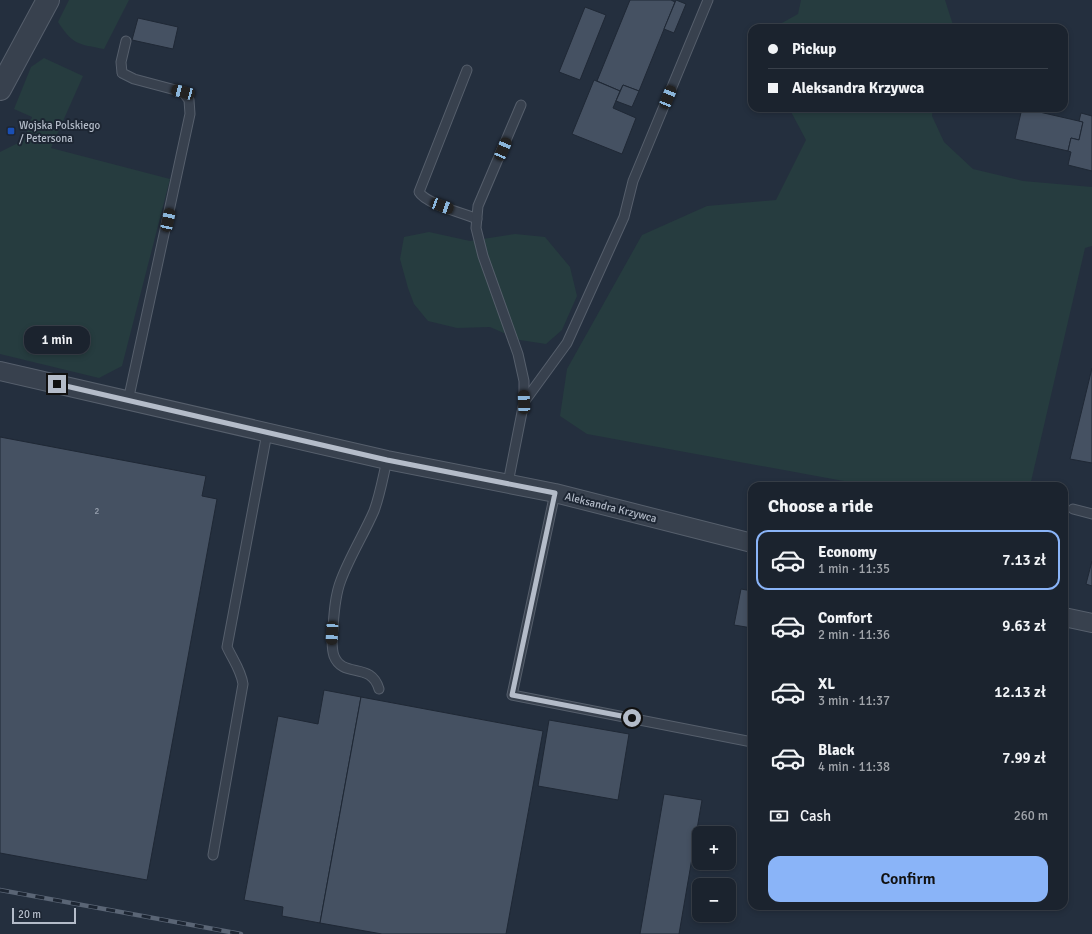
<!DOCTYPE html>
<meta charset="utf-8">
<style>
body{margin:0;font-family:Signika,sans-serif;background:#282f3a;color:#f1f3f6;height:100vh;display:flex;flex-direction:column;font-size:15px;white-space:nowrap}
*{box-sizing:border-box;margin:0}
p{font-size:13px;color:#a0a4aa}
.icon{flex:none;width:22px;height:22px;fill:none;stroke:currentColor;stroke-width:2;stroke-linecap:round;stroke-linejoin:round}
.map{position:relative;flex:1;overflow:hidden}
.side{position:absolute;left:748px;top:482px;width:320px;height:428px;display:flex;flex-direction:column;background:#1b232e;border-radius:12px;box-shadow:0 2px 6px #0003,0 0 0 1px #39404a}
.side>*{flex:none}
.banner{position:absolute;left:748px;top:24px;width:320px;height:88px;border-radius:12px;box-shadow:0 2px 6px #0003,0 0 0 1px #39404a;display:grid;align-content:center;height:88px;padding:0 20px;background:#1b232e}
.fabs{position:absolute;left:692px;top:826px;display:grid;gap:8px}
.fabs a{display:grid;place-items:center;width:44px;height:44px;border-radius:8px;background:#1b232e;box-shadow:0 2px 6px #0003,0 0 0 1px #39404a;font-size:20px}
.scale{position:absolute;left:12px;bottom:10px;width:64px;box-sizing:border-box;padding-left:4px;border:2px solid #b4bcc9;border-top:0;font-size:11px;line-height:14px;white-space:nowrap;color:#b4bcc9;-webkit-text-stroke:3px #1d2633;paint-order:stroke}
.end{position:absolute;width:18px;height:18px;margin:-9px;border:5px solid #b4bcc9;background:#111;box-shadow:0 0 0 2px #111}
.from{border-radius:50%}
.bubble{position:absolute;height:28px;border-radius:12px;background:#1b232e;box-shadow:0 2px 6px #0003,0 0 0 1px #39404a;font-size:13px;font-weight:600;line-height:28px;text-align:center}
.car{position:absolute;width:12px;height:24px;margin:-12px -6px;border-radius:5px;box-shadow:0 0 3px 1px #0007;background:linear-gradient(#222 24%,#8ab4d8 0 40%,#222 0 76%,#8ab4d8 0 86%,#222 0)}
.banner b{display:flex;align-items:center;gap:14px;height:38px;font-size:15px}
.banner b+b{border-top:1px solid #39404a}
.banner i{width:10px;height:10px;background:#f1f3f6}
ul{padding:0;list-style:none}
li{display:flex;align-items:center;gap:12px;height:60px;margin:0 8px 6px;padding:0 12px;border:2px solid transparent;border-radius:12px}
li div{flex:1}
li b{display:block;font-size:15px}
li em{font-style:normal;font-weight:600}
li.current{border-color:#8ab4f8}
li>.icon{width:36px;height:36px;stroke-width:1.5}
h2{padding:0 20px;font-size:18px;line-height:48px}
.pay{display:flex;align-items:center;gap:10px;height:44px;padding:0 20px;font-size:15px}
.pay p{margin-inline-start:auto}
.action{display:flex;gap:8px;margin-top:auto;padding:8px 20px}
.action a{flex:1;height:46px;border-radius:12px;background:#8ab4f8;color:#111;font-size:16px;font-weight:600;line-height:46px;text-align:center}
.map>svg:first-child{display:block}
.green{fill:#263c3f}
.building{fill:#455162;stroke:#1f2835}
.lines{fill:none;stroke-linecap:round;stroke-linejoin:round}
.service-casing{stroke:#565f6c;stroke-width:11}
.minor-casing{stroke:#565f6c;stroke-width:20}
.tertiary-casing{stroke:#565f6c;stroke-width:24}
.service{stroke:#38414e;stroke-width:9}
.minor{stroke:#38414e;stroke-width:18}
.tertiary{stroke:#38414e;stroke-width:22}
.rail-casing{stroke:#5a6575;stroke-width:4.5}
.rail{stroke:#1d2633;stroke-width:3;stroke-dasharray:9;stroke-linecap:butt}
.route{stroke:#b4bcc9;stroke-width:5}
.transit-dot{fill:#1a4fb4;stroke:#1d2633;stroke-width:1.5}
.labels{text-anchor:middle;stroke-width:4;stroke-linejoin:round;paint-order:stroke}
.number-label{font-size:9px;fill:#98a1af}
.poi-label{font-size:11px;fill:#b4bcc9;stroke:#1d2633;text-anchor:start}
.street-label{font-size:11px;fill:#b4bcc9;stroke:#1d2633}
</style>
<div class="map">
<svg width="1092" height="934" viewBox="0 0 1092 934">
<rect width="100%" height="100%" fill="#242f3e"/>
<g class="green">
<path d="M69,0H129L104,49C78,44 73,45 58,22Z"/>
<polygon points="801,0 945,0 954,28 773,28 798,14"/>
<polygon points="44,58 83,76 51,148 170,179 122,366 99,378 0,354 0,152 24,140 32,117 14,109 31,67"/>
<polygon points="789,108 933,108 932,116 944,142 973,169 1023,181 1092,187 1092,246 1085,248 1030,486 871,486 587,434 560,416 567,369 642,235 707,206 776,200 806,140"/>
<polygon points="429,232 470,241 515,234 545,237 570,267 577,296 562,330 546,344 520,340 490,327 457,328 428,321 414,304 408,288 400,259 404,237"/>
</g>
<g class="building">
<polygon points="630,0 671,0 675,2 639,91 623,85 620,91 597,81"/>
<polygon points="676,0 686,4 674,33 664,29"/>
<polygon points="585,7 606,15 580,80 559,72"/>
<polygon points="138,18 178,27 173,49 132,40"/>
<polygon points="594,80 620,91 613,108 636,118 622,154 572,134"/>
<polygon points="623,85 639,91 632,107 616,101"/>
<polygon points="1022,108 1083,122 1079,140 1071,138 1068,151 1015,139"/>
<polygon points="1081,113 1092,116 1092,171 1068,165 1071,152 1068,151 1071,138 1079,140 1083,122 1079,121"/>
<polygon points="1092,368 1092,463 1070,459"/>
<polygon points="0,437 206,476 202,496 217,499 147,880 0,853"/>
<polygon points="1092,561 1092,586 1086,584"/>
<polygon points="741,589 752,591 752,628 734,625"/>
<polygon points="324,690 361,697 320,923 282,916 283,907 244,900 278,716 318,724"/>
<polygon points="361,697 543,731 506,934 382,934 320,923"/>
<polygon points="549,720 629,734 618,800 538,786"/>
<polygon points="664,794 702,800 679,934 640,934"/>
</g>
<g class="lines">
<g class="service-casing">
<g id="service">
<polyline points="126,41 121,62 122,73 134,79 183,92 189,100 190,114 128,401"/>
<path d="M467,70L419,192C426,204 463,213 477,219"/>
<polyline points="524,402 567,343 624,217 633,181 708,0"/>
<polyline points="508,483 524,402 524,381 518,354 483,256 476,228 478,206 521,105"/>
<polyline points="555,493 512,695 752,742"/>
<polyline points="1073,509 1092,514"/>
<path d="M379,689C371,661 343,679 334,656C331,647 332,637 333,628C334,613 335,595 341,580C350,556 364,534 374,511C380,495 383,477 387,460"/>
<path d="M213,855L243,684C241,670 233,660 227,647L267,433"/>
</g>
</g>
<g class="minor-casing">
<g id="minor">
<polyline points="0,371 387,460 555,493 752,543"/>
<polyline points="1064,617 1092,623"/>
</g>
</g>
<g class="tertiary-casing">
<polyline id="tertiary" points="0,89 48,0"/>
</g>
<use href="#service" class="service"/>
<use href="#minor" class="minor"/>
<use href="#tertiary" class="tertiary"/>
<g class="rail-casing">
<polyline id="rail" points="0,890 241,934"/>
</g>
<use href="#rail" class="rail"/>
</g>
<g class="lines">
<polyline class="route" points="57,384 387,460 555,493 512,695 632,718"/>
</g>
<rect class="transit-dot" x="7" y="127" width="8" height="8" rx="2"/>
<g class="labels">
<g class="number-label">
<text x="97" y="514">2</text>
</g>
<g class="poi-label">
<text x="19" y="129">Wojska Polskiego<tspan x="19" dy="13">/ Petersona</tspan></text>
</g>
<g class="street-label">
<text transform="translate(611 507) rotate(14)" y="4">Aleksandra Krzywca</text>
</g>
</g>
</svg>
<div class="fabs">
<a>+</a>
<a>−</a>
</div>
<div class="scale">20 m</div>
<i class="end from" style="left:632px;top:718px"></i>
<i class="end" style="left:57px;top:384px"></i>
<div class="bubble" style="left:24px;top:326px;width:66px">1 min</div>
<i class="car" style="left:183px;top:92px;rotate:285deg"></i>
<i class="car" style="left:668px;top:97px;rotate:22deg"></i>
<i class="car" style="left:503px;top:149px;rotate:23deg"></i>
<i class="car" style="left:442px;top:206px;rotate:110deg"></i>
<i class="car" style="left:168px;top:220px;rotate:12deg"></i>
<i class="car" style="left:524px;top:402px;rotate:358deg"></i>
<i class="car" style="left:332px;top:633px;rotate:183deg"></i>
<div class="banner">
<b><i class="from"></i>Pickup</b>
<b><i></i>Aleksandra Krzywca</b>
</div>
<section class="side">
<h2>Choose a ride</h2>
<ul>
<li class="current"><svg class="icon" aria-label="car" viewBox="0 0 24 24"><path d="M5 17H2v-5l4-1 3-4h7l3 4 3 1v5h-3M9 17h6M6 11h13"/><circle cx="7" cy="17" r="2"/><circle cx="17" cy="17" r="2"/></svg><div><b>Economy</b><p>1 min · 11:35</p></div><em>7.13 zł</em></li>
<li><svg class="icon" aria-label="car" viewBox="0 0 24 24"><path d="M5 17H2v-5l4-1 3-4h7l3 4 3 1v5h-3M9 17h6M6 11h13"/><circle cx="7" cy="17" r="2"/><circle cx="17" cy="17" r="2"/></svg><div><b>Comfort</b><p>2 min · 11:36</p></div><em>9.63 zł</em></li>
<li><svg class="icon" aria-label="car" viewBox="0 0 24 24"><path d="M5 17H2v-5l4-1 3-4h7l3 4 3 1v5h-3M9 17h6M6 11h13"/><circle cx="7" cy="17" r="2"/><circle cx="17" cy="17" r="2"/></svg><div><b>XL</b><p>3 min · 11:37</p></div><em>12.13 zł</em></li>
<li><svg class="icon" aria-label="car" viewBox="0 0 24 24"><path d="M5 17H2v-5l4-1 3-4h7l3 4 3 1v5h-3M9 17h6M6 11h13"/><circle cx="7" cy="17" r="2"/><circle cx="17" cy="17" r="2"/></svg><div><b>Black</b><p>4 min · 11:38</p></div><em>7.99 zł</em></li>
</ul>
<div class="pay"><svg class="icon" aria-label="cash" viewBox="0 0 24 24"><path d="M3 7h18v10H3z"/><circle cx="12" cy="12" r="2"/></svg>Cash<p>260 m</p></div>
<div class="action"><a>Confirm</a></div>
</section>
</div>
